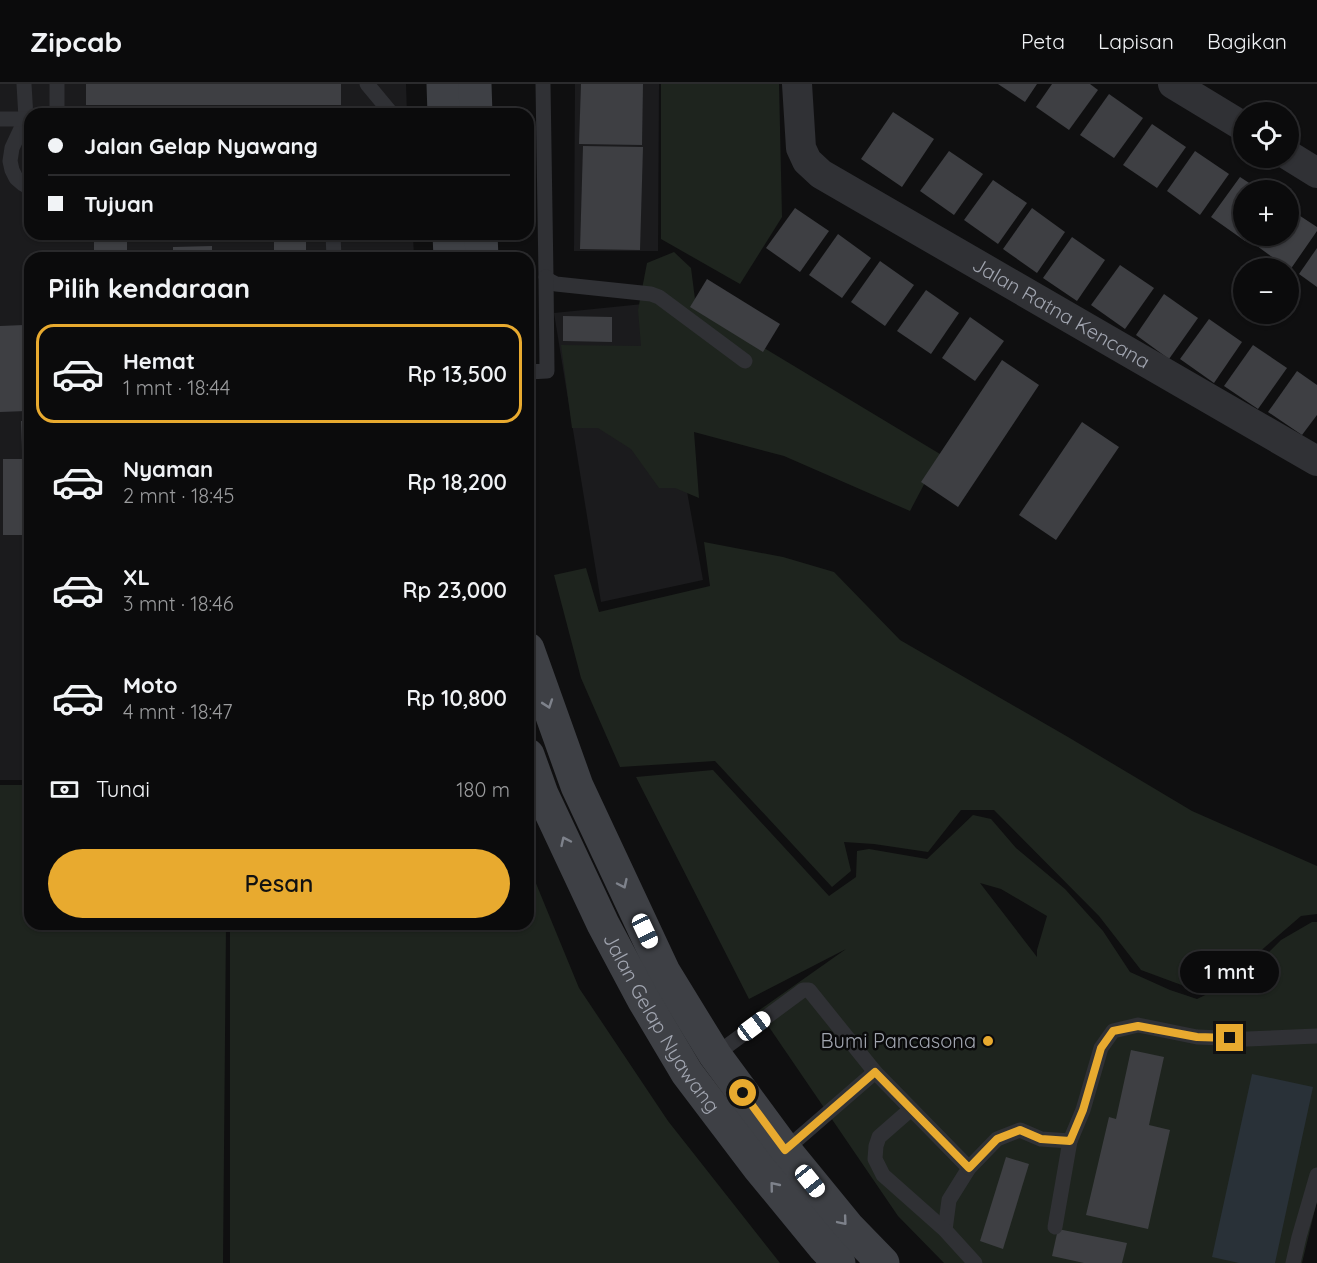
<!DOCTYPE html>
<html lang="id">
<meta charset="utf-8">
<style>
body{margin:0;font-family:Quicksand,sans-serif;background:#141415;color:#f1f3f6;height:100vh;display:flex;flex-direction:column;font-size:22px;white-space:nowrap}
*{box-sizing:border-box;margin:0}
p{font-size:20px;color:#9a9b9d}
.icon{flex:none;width:33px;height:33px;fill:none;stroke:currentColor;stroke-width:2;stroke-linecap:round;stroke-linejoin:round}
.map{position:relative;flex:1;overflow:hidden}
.panel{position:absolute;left:24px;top:168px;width:510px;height:678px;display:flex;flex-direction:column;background:#0b0b0c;border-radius:18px;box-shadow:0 2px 4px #0004,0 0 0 2px #2b2b2d}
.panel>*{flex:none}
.banner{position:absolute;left:24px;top:24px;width:510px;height:132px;border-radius:18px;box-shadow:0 2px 4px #0004,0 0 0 2px #2b2b2d;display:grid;align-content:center;height:132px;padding:0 24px;background:#0b0b0c}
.controls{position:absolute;left:1233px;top:18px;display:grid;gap:12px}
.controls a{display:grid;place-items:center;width:66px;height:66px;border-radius:50%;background:#0b0b0c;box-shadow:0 2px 4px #0004,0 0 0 2px #2b2b2d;font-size:30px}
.end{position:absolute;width:27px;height:27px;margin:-14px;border:8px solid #e8aa2f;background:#111;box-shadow:0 0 0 3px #111}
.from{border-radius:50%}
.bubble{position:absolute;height:42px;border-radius:21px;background:#0b0b0c;box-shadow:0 2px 4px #0004,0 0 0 2px #2b2b2d;font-size:20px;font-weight:600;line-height:42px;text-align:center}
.car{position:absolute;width:18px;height:36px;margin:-18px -9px;border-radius:8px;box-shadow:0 0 4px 2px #0007;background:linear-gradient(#fff 24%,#345 0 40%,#fff 0 76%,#345 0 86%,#fff 0)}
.banner b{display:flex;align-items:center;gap:21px;height:57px;font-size:22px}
.banner b+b{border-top:2px solid #2b2b2d}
.banner i{width:15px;height:15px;background:#f1f3f6}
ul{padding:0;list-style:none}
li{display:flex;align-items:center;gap:18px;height:99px;margin:0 12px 9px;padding:0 12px;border:3px solid transparent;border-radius:18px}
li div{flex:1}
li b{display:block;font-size:22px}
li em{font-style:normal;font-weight:600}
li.active{border-color:#e8aa2f}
li>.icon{width:54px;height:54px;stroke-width:1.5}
h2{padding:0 24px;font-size:27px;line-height:72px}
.pay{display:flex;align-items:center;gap:15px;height:66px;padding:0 24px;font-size:22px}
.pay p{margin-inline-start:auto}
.cta{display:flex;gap:12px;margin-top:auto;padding:12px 24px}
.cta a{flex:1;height:69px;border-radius:36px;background:#e8aa2f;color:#111;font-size:24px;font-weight:600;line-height:69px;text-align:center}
header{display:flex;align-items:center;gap:36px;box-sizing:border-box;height:84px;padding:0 30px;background:#0b0b0c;border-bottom:2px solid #2b2b2d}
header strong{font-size:28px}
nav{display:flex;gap:33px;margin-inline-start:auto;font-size:21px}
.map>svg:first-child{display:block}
.built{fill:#1b1b1d}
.green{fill:#1e241e;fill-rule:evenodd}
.water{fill:#293138}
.building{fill:#3e3f43}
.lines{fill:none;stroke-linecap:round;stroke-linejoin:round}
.lane{stroke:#303135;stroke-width:15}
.street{stroke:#303135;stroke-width:30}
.secondary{stroke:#3e4045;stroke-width:33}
.oneway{stroke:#7e828b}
.route{stroke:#e8aa2f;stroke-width:8}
.poi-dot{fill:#e8aa2f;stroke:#0a0a0b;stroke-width:2}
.labels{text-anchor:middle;stroke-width:5;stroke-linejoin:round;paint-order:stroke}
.street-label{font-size:20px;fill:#a1a5b0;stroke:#0a0a0b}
.poi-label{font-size:20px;fill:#a1a5b0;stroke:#0a0a0b;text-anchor:end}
</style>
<header>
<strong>Zipcab</strong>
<nav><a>Peta</a><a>Lapisan</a><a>Bagikan</a></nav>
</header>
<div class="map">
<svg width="1317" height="1179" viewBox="0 0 1317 1179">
<rect width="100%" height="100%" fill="#0f0f10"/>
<g class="built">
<polygon points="0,0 406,0 407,30 30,30 30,150 413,150 414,174 30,174 30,696 0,696"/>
<polygon points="575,0 659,0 658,167 574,167"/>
<polygon points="653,219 703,496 601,518 554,229"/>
</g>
<g class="green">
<polygon points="661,0 779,0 782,133 740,200 661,155"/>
<polygon points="674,168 691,184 696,223 940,370 910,427 784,372 694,348 699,414 675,404 659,404 631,365 598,344 572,344 561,261 641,262 638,226 647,179"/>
<polygon points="704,458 783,473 834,488 900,556 1068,653 1192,727 1317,782 1317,830 1301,832 1235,889 1195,906 1141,886 1099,832 994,726 961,726 928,768 874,760 844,758 851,787 832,803 715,677 620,683 581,594 554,491 586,484 599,528 710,502"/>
<path d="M713,686L829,812L856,793L857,767L869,765L927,775L973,731L991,735L1016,764L1065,805L1103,847L1130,888L1170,906L1197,915L1245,892L1281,856L1312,838H1317V1117L1302,1179H944L898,1132L758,927L846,865L749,915L636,693ZM980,799L1001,805L1047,832L1037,866V873Z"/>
<polygon points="0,701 30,701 30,840 226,840 223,1179 0,1179"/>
<polygon points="528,780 579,904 668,1037 780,1179 230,1179 230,840 528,840"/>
</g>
<polygon class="water" points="1252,990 1313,1003 1275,1179 1239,1179 1212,1173"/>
<g class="building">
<rect x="86" y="0" width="255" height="21"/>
<polygon points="581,0 643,0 642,61 579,60"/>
<polygon points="998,0 1037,0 1025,18"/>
<polygon points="1052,0 1090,0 1098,6 1069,46 1036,23"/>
<polygon points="1109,10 1143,34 1114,74 1080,51"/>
<polygon points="893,28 934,55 902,103 861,75"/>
<polygon points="1152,40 1186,63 1157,104 1123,81"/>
<polygon points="583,62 643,63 640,166 580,165"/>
<polygon points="949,67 983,90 954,131 920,107"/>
<polygon points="1195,67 1229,90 1200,131 1167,107"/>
<polygon points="1240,93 1260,106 1244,106 1244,152 1248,152 1245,157 1211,133"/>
<polygon points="993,96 1027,119 998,160 964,136"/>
<polygon points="795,124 829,147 800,188 766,164"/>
<polygon points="1032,124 1065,148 1037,189 1003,165"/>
<polygon points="1288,124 1317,143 1317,147 1290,186 1257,162 1264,152 1288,152"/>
<rect x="274" y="150" width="32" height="24"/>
<polygon points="838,150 871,174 842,214 809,191"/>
<rect x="94" y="152" width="33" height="22"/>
<polygon points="1072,153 1105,176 1077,217 1043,194"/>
<polygon points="212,162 212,174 173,174 173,163"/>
<polygon points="1317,164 1317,203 1299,190"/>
<polygon points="880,177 914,201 885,242 851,218"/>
<polygon points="1120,181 1154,204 1125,245 1091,221"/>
<polygon points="707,195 780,240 763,268 690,223"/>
<rect x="22" y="199" width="8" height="31"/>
<polygon points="926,206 959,229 931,270 897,247"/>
<polygon points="1164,210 1198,234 1169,275 1136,251"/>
<polygon points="563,232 612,233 612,258 563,257"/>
<polygon points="970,233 1004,257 975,297 942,274"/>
<polygon points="1209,235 1242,258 1214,299 1180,275"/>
<polygon points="24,241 27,327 0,328 0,242"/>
<polygon points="1253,261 1287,284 1258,325 1224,302"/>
<polygon points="1002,276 1039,301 958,423 921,398"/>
<polygon points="1297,287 1317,301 1317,331 1302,351 1268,328"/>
<polygon points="21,337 30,337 30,366 22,366"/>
<polygon points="1082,338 1119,363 1056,456 1019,431"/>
<rect x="3" y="375" width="27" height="76"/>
<polygon points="1131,966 1164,973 1149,1041 1170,1046 1148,1145 1086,1131 1109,1033 1116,1035"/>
<polygon points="1006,1073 1029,1080 1003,1165 980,1157"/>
<polygon points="1058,1145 1127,1159 1122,1179 1084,1179 1052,1172"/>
</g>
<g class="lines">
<g class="lane">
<polyline points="24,0 26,34 12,64 10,77 12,86 16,94 23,100 30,104"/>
<polyline points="57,0 57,30"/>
<polyline points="367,0 392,30"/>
<polyline points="543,0 546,193 550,197 556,200 651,210 659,213 745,277"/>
<polyline points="416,30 444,29"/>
<polyline points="0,35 30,35"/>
<polyline points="333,150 334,174"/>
<polyline points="528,288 547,287 546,193"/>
<polyline points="715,971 799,909 803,906 809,906 875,988 969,1084 949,1116 945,1146"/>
<polyline points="911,1025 879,1053 876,1062 875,1075 883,1091 945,1146 975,1179"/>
<polyline points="785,1066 875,988"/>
<polyline points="969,1084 997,1055 1020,1046 1041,1055 1070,1057 1083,1026 1101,964 1113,947 1138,941 1197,953 1247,955 1317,952"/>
<polyline points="1055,1143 1070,1057"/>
<polyline points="1293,1179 1299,1153 1317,1091"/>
</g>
<g class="street">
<path id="s1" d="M797,0L801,64L807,77L821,90L1317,377"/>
<polyline points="1173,0 1244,43"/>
<polyline points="1288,71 1317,89"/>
</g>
<g class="secondary">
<polyline points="443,0 444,30"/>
<polyline points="475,0 476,30"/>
<polyline points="449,150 450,174"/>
<polyline points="481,150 482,174"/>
<polyline points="528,565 577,702 664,888 715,971 785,1066 848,1143 883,1179"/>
<path id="s2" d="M528,671L542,710L603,840L643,915L687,989L759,1084L824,1163L839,1179"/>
</g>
</g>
<defs><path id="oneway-chevron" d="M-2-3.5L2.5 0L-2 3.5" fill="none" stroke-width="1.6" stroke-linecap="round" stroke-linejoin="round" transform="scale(1.5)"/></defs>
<g class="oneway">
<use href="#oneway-chevron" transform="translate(548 620) rotate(71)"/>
<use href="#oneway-chevron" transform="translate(565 757) rotate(-115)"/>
<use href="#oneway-chevron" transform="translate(623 800) rotate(65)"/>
<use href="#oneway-chevron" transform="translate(774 1102) rotate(-129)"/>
<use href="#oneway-chevron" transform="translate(843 1137) rotate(50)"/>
</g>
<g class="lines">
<polyline class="route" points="743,1009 785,1066 875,988 969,1084 997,1055 1020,1046 1041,1055 1070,1057 1083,1026 1101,964 1113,947 1138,942 1197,953 1230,954"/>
</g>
<circle class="poi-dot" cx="988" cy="957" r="6"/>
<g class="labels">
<g class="street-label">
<text dy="7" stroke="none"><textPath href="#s1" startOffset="375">Jalan Ratna Kencana</textPath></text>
<text dy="7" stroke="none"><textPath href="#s2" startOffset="300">Jalan Gelap Nyawang</textPath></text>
</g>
<g class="poi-label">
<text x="976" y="964">Bumi Pancasona</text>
</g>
</g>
</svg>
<div class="controls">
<a><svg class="icon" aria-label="locate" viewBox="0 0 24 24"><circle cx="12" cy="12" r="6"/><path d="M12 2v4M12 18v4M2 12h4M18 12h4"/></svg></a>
<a>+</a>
<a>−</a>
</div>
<i class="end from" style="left:743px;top:1009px"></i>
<i class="end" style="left:1230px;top:954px"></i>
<div class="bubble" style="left:1180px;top:867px;width:99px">1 mnt</div>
<i class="car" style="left:645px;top:847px;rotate:155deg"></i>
<i class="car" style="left:754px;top:942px;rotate:53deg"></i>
<i class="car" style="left:810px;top:1097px;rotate:141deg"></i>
<div class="banner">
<b><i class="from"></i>Jalan Gelap Nyawang</b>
<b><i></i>Tujuan</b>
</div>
<section class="panel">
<h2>Pilih kendaraan</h2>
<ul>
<li class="active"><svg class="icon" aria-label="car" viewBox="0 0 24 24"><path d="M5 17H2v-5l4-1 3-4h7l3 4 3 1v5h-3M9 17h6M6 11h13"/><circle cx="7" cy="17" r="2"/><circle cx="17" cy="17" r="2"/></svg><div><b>Hemat</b><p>1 mnt · 18:44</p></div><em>Rp 13,500</em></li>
<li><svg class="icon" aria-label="car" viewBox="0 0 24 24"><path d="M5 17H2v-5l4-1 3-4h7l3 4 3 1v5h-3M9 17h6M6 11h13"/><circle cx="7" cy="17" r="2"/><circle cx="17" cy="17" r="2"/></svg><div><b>Nyaman</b><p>2 mnt · 18:45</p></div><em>Rp 18,200</em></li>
<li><svg class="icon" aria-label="car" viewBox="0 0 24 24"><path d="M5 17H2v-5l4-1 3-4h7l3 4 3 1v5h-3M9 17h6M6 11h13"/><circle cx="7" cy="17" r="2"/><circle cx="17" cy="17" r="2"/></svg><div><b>XL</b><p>3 mnt · 18:46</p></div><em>Rp 23,000</em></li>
<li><svg class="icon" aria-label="car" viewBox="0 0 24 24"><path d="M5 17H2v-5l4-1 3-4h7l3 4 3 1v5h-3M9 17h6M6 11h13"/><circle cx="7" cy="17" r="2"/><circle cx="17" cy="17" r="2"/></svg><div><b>Moto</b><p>4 mnt · 18:47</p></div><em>Rp 10,800</em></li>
</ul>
<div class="pay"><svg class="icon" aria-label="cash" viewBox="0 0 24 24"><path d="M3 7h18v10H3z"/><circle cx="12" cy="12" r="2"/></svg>Tunai<p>180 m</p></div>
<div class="cta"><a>Pesan</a></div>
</section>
</div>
